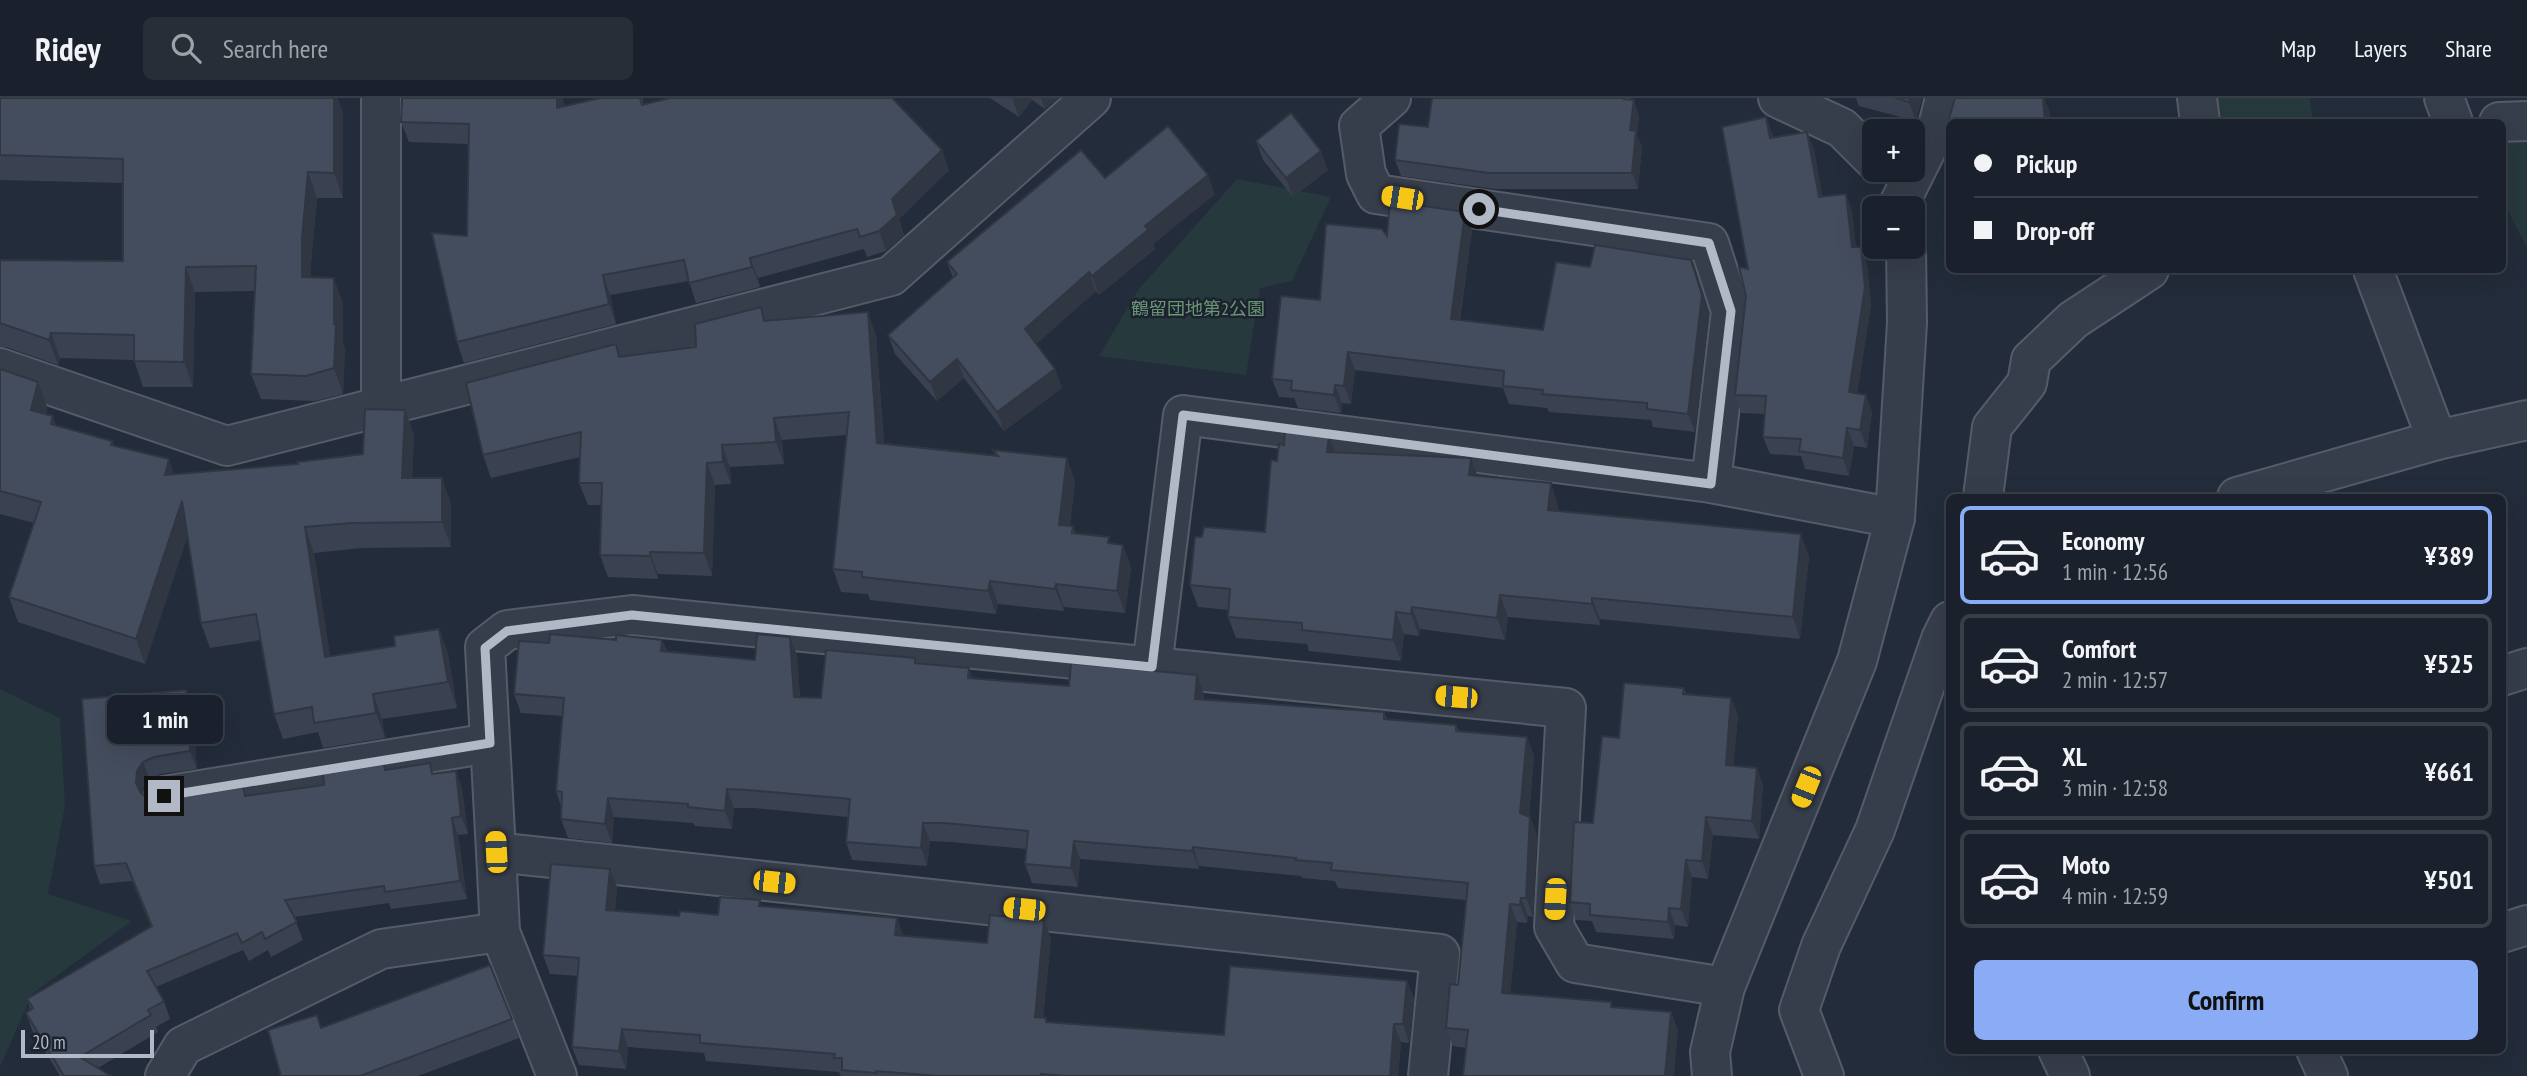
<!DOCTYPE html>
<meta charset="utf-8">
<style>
body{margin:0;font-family:"PT Sans Narrow","Noto Sans JP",sans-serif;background:#272e38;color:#f1f3f6;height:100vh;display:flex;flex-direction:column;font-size:26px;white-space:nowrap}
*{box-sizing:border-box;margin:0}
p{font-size:23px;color:#9fa3a9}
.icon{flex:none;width:38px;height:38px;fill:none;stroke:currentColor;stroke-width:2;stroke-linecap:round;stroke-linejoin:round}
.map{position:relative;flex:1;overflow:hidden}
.panel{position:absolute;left:1946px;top:396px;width:560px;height:560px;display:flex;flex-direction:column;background:#1a212c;border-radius:10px;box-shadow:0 7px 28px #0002,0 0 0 2px #383e48}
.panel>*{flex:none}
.guide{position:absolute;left:1946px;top:21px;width:560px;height:154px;border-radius:10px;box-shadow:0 7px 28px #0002,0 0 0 2px #383e48;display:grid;align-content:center;height:154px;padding:0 28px;background:#1a212c}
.tools{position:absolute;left:1862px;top:21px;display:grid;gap:14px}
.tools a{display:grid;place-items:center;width:63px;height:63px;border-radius:10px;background:#1a212c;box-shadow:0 7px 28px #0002,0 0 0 2px #383e48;font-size:35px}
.scale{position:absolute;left:21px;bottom:18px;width:133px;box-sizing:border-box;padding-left:7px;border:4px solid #b2b9c6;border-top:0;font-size:19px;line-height:24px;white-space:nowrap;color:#b2b9c6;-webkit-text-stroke:5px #1c232f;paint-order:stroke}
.end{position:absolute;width:32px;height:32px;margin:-16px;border:9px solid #b2b9c6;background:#111;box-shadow:0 0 0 4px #111}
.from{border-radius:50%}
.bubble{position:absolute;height:49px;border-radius:10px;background:#1a212c;box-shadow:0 7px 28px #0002,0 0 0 2px #383e48;font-size:23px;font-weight:600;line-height:49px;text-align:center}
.car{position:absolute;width:21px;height:42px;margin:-21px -10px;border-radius:9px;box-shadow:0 0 5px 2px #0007;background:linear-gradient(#f5c518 24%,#345 0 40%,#f5c518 0 76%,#345 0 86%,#f5c518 0)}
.guide b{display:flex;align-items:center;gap:24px;height:66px;font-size:26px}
.guide b+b{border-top:2px solid #383e48}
.guide i{width:18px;height:18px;background:#f1f3f6}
ul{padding:12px 0 0;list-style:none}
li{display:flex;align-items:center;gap:21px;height:98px;margin:0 14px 10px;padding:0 14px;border:4px solid #383e48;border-radius:10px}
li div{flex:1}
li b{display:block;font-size:26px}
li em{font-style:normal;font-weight:600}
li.active{border-color:#89acf4}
li>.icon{width:63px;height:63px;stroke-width:1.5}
.action{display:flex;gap:14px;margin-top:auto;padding:14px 28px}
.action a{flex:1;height:80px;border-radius:10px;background:#89acf4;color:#111;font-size:28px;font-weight:600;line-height:80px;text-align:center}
header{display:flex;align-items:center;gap:42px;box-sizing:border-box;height:98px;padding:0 35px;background:#1a212c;border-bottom:2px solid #383e48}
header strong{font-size:33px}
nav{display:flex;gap:38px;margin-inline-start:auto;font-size:24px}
.search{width:490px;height:63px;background:#272e38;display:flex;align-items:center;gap:18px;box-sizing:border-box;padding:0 24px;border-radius:10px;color:#9fa3a9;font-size:26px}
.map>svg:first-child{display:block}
.green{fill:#26393c}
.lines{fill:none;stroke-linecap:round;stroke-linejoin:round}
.minor-casing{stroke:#555c68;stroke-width:42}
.minor{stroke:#373e4b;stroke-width:38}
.wall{fill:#3a4251}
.shaded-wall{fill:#303642}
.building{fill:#444d5e;stroke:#303642;stroke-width:2}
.route{stroke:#b2b9c6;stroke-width:9}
.labels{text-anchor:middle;stroke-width:5;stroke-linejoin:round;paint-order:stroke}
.park-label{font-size:18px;fill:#6a9677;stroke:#1c232f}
</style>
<header>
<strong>Ridey</strong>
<div class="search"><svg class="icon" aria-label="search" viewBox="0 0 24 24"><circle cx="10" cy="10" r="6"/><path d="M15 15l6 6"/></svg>Search here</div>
<nav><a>Map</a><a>Layers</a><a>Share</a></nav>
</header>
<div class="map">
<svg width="2527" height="978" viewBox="0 0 2527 978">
<rect width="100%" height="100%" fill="#232c3a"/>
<g class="green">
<polygon points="2215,0 2310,0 2313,24 2218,24"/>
<polygon points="2527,37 2527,150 2503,103 2503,39"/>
<polygon points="1237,81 1331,99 1292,183 1260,190 1246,277 1099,258 1138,192"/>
<polygon points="0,591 60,620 65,708 48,796 132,823 32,896 0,969"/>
</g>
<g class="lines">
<g class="minor-casing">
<g id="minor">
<polyline points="1391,0 1359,28 1366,76 1376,96 1709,145 1731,213 1711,385"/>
<polyline points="1778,0 1842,30 1874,62"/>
<polyline points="2197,0 2200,24"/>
<polyline points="2444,0 2453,24"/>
<polyline points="2499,24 2527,23"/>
<polyline points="1898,108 1938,28 1945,0"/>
<polyline points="2373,172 2437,342"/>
<polyline points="0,270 227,348 891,178 1091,0"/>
<polyline points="381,307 381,0"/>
<polyline points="1983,399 1992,329 2027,285 2031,262 2073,222 2149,172"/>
<polyline points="2237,399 2437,342 2527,322"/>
<polyline points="1152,569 1183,317 1711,385 1895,420"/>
<polyline points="2502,578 2527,570"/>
<polyline points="164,698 490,645"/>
<polyline points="496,754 485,549 507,532 632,517 1566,610 1554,829 1575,865 1725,889"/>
<polyline points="2502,835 2527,827"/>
<polyline points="2058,952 2070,978"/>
<polyline points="2316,952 2328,978"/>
<polyline points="165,978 183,948 381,851 500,834"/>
<polyline points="557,978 500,834 496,754 1440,856 1428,978"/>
<polyline points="1712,978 1710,954 1725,889 1857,563 1895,420 1907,225 1906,149"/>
<polyline points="1824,978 1799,912 1821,848 1875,732 1941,541 1950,523"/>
</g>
</g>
<use href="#minor" class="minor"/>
</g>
<g class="wall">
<polygon points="0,0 343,14 343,100 317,100 311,165 311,179 343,205 343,245 345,251 343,296 315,303 261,301 251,276 255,193 195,194 193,289 143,289 134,262 60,260 58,267 6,249 0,249 0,162 123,163 123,85 0,82"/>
<polygon points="563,0 563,4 565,8 600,0 642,0 644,7 894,3 949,72 899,121 904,137 886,153 867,159 864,151 758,180 760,189 696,205 689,183 610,197 616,226 464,265 457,244 467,138 469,46 409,44 401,24"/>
<polygon points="990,0 1058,0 1045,11 1032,2 1019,19"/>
<polygon points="1432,0 1631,0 1639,18 1637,37 1642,49 1638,91 1495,91 1401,78 1395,62 1428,29"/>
<polygon points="1856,0 1922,0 1916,23 1859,8"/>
<polygon points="1773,37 1773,40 1814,51 1822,99 1846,96 1852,114 1856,149 1861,149 1867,167 1871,207 1857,295 1866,297 1872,314 1867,350 1854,348 1849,378 1805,371 1801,358 1770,356 1763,339 1765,316 1741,315 1735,297 1746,198 1748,171"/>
<polygon points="1256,43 1328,72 1293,99 1263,62"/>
<polygon points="1105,80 1215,96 1153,146 1155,151 1099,197 1096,193 1036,246 1055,271 1062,290 1004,333 964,280 937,303 895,256 888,237 953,180 947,164"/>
<polygon points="1472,132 1460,222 1543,232 1590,169 1691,162 1709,215 1695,334 1653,329 1651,322 1549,314 1547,310 1509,306 1503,290 1355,272 1351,306 1342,305 1341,315 1298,310 1294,300 1279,299 1272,281 1320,202 1387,138"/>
<polygon points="761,209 766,222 876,237 884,345 995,357 993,352 1075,382 1070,428 1073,428 1075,435 1111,445 1131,469 1125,515 1064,509 1064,513 998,506 996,516 870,502 868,496 841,494 833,471 847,337 782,342 784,366 730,369 731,386 715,387 712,478 658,476 658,481 608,479 600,457 601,407 588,407 579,385 580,359 491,380 483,357 621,258 696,249"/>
<polygon points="0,271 47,309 46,316 56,327 112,343 114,348 174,376 298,366 363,356 405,312 414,337 412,380 451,405 451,449 361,450 314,455 330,558 395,548 439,531 448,556 457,610 382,621 385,640 323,650 318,634 283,641 274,616 261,542 210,550 201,525 187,439 145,566 18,524 9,499 34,425 0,416"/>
<polygon points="1329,337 1335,354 1471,360 1477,378 1558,407 1558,413 1809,458 1800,541 1600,521 1600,527 1508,519 1505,542 1420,531 1419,538 1404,536 1401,563 1309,553 1307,546 1236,540 1228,519 1229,512 1198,509 1190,487 1202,439 1265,434 1277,363 1284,347"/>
<polygon points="616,542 662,542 667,553 755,562 797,557 800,600 821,600 915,560 917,566 973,580 1069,588 1197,577 1204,596 1204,601 1384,614 1387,621 1456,627 1459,633 1527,639 1534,658 1529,718 1530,719 1537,737 1533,819 1528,818 1527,825 1517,824 1510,895 1613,909 1671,914 1678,933 1466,950 1453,948 1446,930 1458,887 1466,802 1338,790 1335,783 1302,780 1301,778 1199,768 1199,771 1080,761 1078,789 1032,785 1025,766 1027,751 951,744 930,743 927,768 852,762 846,744 848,719 754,710 734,710 732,731 695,728 693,725 614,719 612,745 568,740 561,721 561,708 556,693 562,618 521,615 514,596 549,545"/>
<polygon points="1684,590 1686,596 1738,617 1733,668 1757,670 1763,687 1759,741 1713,737 1708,781 1692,779 1688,829 1675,827 1674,841 1596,834 1592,823 1576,822 1570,804 1619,640"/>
<polygon points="186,592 192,610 197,671 160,676 150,682 143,691 143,696 150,701 161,702 246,698 324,687 387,672 434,676 456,673 462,691 468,736 458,737 467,801 391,811 389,805 294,819 303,842 271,859 268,852 249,863 243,852 156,889 164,903 170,921 156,929 158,934 98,970 111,978 60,978 32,932 26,915 30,911 27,901 151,829 132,783 100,786 94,768 82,601"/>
<polygon points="610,771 617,789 615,813 679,818 718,817 762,808 897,820 903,838 987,845 1051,840 1043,920 1048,924 1224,937 1407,883 1414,901 1409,945 1401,944 1398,978 841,978 839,974 706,963 704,955 628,949 626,971 579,967 572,949 578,878 550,876 543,857"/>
<polygon points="317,917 321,930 512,921 519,940 418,978 281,978"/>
</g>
<g class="shaded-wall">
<polygon points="334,0 338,0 343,14 343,100 334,75"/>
<polygon points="557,0 563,0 563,4 565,9 557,10"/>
<polygon points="1012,0 1031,0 1032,2 1019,19"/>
<polygon points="1041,0 1058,0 1045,11"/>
<polygon points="1910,0 1922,0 1916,23 1909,4"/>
<polygon points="2043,0 2044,0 2050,14 2050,24 2045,24"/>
<polygon points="1634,2 1639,18 1637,37 1642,49 1638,91 1632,75 1630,32"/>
<polygon points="1766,19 1773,37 1777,58 1770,40"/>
<polygon points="1807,34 1814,51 1826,117 1819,99"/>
<polygon points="942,52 949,72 899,121 904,137 886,153 879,133 892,101"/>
<polygon points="1321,53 1328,72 1293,99 1286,80"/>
<polygon points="308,74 317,100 311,165 311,204 302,179 302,140"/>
<polygon points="1208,77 1215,96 1153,146 1155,151 1099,197 1092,178 1145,128"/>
<polygon points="1846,96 1852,114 1858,167 1852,149"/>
<polygon points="1465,114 1472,132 1457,238 1451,221"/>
<polygon points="1861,149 1867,167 1871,207 1855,312 1849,294"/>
<polygon points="750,160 758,180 760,189 752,169"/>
<polygon points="1691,162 1709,215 1695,334 1688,316"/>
<polygon points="186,169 195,194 193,289 184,264"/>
<polygon points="1089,174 1096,193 1032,250 1025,231"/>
<polygon points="603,177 610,197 616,226 609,206"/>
<polygon points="334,180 343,205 343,245 345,251 343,296 334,270"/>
<polygon points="868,214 876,237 885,367 877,345"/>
<polygon points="51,235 60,260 58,267 49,242"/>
<polygon points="1348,254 1355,272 1351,306 1344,288"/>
<polygon points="957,261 964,280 937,303 930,284"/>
<polygon points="1055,271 1062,290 1004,333 997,314"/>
<polygon points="38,284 47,309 40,337 31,312"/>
<polygon points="1335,287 1342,305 1341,315 1334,297"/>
<polygon points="1866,297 1872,314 1867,350 1860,332"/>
<polygon points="405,312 414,337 411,406 402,380"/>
<polygon points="53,318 62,343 51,326"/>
<polygon points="774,320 782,342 784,366 776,344"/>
<polygon points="1847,330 1854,348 1849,378 1843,360"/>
<polygon points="1329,337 1337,359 1327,354"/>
<polygon points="722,347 730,369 731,386 723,364"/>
<polygon points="1067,360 1075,382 1067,449 1059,427"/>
<polygon points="1471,360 1479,382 1469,377"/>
<polygon points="169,361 178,386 165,377"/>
<polygon points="707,365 715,387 712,478 704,455"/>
<polygon points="442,380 451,405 451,449 442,424"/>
<polygon points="1551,385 1558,407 1556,434 1548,412"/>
<polygon points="182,403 191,428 145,566 136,541"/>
<polygon points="305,429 314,455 334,584 325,559"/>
<polygon points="1801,436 1809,458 1800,541 1793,519"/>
<polygon points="1123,447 1131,469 1125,515 1117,493"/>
<polygon points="650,454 658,476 658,481 650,458"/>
<polygon points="990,483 998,506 996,516 988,493"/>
<polygon points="1056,486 1064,509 1064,513 1055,491"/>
<polygon points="1500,497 1508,519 1505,542 1497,520"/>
<polygon points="1592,500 1600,521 1600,527 1592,506"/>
<polygon points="1412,509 1420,531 1419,538 1411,516"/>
<polygon points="1396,514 1404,536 1401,563 1393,542"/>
<polygon points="439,531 448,556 457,610 448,584"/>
<polygon points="790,539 797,557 801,618 794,599"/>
<polygon points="662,542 669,560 661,553"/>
<polygon points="969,570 976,588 968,580"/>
<polygon points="1197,577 1204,596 1202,619 1195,601"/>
<polygon points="186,592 192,610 197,671 190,653"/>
<polygon points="373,596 382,621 385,640 376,615"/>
<polygon points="1731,600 1738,617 1732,685 1726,667"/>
<polygon points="1527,639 1534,658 1527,733 1520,715"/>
<polygon points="143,664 150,682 143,691 143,702 136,685 137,673"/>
<polygon points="1757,670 1763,687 1759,741 1752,723"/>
<polygon points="456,673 462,691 468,736 461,718"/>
<polygon points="727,691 734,710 732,731 725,713"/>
<polygon points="608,700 614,719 612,745 605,726"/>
<polygon points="1530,719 1537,737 1533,819 1526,800"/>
<polygon points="1706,719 1713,737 1708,781 1702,763"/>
<polygon points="452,720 458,737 467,801 460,783"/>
<polygon points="923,725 930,743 927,768 921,750"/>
<polygon points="1074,743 1080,761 1078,789 1071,770"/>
<polygon points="1193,749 1199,768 1199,771 1192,753"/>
<polygon points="1686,762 1692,779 1688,829 1681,811"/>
<polygon points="610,771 617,789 613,830 606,812"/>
<polygon points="1521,800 1528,818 1527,825 1520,807"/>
<polygon points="1510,806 1517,824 1509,913 1502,895"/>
<polygon points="1669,810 1675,827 1674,841 1668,824"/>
<polygon points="897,820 904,839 895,837"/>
<polygon points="1044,822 1051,840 1041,937 1035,919"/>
<polygon points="1407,883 1414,901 1409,945 1403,926"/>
<polygon points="1671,914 1678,933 1674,978 1665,978"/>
<polygon points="1394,926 1401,944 1398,978 1390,978"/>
<polygon points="622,931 628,949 626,971 619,953"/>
</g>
<g class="building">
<polygon points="0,0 334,0 334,75 308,74 302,140 302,179 334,180 334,226 336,226 334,270 306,278 251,276 256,168 186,169 184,264 134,263 134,237 51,235 49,242 0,225 0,162 123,163 123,61 0,57"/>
<polygon points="402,0 557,0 557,10 600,0 640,0 642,7 670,0 892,0 942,52 892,101 897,117 879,133 860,139 857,131 750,160 752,169 689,185 684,162 603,177 609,206 457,244 432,135 467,138 469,26 401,24"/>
<polygon points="1432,0 1624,0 1624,1 1634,2 1630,32 1636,33 1632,75 1489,75 1395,62 1399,26 1428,29"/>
<polygon points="1895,0 1910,0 1909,4"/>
<polygon points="1955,0 2043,0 2045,24 1950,24 1950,43 1948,24"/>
<polygon points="1291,15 1321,53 1286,80 1256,43"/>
<polygon points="1766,19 1770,40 1807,34 1819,99 1846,96 1852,149 1861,149 1865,189 1849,294 1866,297 1860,332 1847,330 1843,360 1799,353 1801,341 1763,339 1766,298 1735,297 1746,198 1739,169 1748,171 1722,29"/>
<polygon points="1168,28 1208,77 1145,128 1148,132 1092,178 1089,174 1025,231 1055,271 997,314 957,261 930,284 888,237 957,176 947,164 1081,52 1105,80"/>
<polygon points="1390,103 1465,114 1451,221 1543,232 1556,164 1590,169 1595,147 1691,162 1702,197 1688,316 1647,311 1647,305 1542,296 1543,292 1503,288 1504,273 1348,254 1344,288 1335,287 1334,297 1291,292 1292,283 1272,281 1281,198 1320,202 1326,126 1382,131 1387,138"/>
<polygon points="761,209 764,223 868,214 877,345 998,358 993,352 1067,360 1059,427 1073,428 1072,435 1109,439 1108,445 1123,447 1117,493 1056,486 1055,491 990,483 988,493 862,479 862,474 833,471 849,314 774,320 776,344 722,347 723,364 707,365 704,455 650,454 650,458 600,457 602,385 579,385 581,334 483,357 466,285 616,246 619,259 696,249 695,226"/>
<polygon points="0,271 38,284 31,312 53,318 51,326 112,343 111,347 169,361 165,377 298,366 297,364 363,356 365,311 405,312 402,380 442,380 442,424 352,425 305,429 325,559 395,548 394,538 439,531 448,584 373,596 376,615 314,625 312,609 274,616 256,516 201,525 182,403 136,541 9,499 41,404 0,393"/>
<polygon points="1285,332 1329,337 1327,354 1471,360 1469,377 1551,385 1548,412 1801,436 1793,519 1592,500 1592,506 1500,497 1497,520 1412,509 1411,516 1396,514 1393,542 1302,532 1302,525 1228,519 1230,491 1190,487 1195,439 1202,439 1204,429 1265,434 1271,362 1277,363 1279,346 1284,347"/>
<polygon points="550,536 616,542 616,537 662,542 661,553 755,562 757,536 790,539 794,599 821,600 826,552 915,560 915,565 969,570 968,580 1069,588 1071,565 1197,577 1195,601 1384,614 1384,621 1456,627 1456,633 1527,639 1520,715 1530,719 1526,800 1521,800 1520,807 1510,806 1502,895 1611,904 1611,909 1671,914 1665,978 1463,978 1468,932 1446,930 1450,886 1458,887 1468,785 1331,772 1332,765 1295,762 1296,760 1193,749 1192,753 1074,743 1071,770 1025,766 1028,733 945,725 923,725 921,750 846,744 850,701 747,692 727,691 725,713 688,709 688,706 608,700 605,726 561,721 562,694 556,693 564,600 514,596 519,543 549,545"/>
<polygon points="1624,585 1684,590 1683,596 1731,600 1726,667 1757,670 1752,723 1706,719 1702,763 1686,762 1681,811 1669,810 1668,824 1590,817 1590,806 1570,804 1574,724 1593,725 1602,638 1619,640"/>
<polygon points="186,592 190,653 154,659 143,664 137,673 136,685 141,695 150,701 161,702 243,689 245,698 324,687 323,676 384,666 385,672 430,665 432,676 456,673 461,718 452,720 460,783 385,794 384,788 285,802 297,824 265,841 262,834 242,845 237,835 147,873 164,903 148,912 151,917 80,959 111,978 64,978 26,915 33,910 27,901 152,828 126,765 94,768 82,601"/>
<polygon points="551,766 610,771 606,812 679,818 680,813 718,817 720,799 760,802 759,808 897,820 895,837 987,845 990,817 1044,822 1035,919 1046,920 1046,924 1224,937 1230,868 1407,883 1403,926 1394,926 1390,978 1067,978 1041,976 1041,978 938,978 876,973 876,975 842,972 842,960 834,960 835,956 700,945 700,937 622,931 619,953 572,949 579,860 543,857"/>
<polygon points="490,867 512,921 360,978 281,978 268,932 317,917 321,930"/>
</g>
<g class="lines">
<polyline class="route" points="164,698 490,645 485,550 507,533 632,517 1152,569 1183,317 1711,386 1731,213 1709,145 1479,111"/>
</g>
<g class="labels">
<g class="park-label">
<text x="1198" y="217">鶴留団地第2公園</text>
</g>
</g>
</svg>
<div class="tools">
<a>+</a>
<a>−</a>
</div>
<div class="scale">20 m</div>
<i class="end from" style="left:1479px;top:111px"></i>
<i class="end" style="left:164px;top:698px"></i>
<div class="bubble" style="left:107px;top:597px;width:116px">1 min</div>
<i class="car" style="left:1402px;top:100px;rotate:279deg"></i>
<i class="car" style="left:1456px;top:599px;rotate:275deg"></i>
<i class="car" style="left:1806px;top:689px;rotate:202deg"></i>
<i class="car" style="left:496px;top:754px;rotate:357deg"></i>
<i class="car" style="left:774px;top:784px;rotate:96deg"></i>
<i class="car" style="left:1555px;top:801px;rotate:183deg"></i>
<i class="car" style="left:1024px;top:811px;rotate:276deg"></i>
<div class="guide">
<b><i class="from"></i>Pickup</b>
<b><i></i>Drop-off</b>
</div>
<section class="panel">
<ul>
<li class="active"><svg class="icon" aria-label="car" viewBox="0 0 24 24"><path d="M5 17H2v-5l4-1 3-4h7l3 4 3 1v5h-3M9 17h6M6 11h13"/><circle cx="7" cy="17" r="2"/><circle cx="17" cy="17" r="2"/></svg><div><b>Economy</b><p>1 min · 12:56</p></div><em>¥389</em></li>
<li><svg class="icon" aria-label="car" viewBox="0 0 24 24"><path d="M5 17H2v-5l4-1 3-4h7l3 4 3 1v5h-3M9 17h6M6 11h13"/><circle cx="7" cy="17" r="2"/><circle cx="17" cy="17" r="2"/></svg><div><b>Comfort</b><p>2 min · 12:57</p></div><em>¥525</em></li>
<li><svg class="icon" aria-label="car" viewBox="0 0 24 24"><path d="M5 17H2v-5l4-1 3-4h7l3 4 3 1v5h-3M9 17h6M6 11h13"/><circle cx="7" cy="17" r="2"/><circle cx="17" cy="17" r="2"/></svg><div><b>XL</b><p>3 min · 12:58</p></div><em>¥661</em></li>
<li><svg class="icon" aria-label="car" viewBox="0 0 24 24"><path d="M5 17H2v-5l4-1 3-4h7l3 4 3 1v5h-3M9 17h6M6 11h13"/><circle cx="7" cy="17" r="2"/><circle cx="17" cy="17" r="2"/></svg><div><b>Moto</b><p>4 min · 12:59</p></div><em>¥501</em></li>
</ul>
<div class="action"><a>Confirm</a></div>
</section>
</div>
